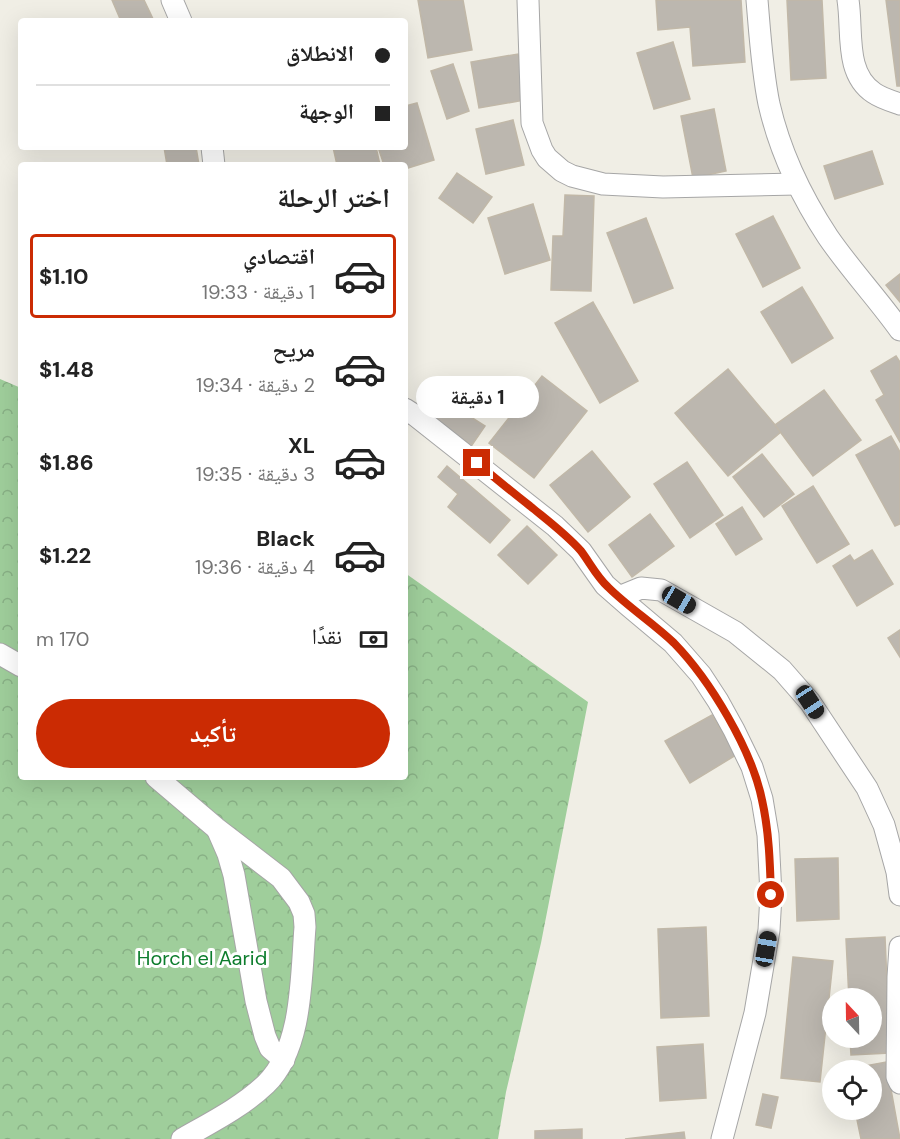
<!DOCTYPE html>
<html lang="ar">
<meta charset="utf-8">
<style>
body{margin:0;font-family:"DM Sans","Noto Naskh Arabic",sans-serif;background:#f6f6f6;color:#222;direction:rtl;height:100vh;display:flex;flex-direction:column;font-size:22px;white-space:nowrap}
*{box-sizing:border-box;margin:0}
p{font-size:20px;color:#767676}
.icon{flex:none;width:33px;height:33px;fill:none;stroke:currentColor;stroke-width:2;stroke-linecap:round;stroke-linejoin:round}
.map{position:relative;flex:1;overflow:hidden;direction:ltr}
.details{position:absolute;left:18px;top:162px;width:390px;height:618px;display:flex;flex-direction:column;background:#fff;border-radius:6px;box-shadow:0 6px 24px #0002;direction:rtl}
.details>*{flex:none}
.top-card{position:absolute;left:18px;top:18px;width:390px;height:132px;border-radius:6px;box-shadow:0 6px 24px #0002;direction:rtl;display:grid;align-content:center;height:132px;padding:0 18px;background:#fff}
.needle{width:39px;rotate:338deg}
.controls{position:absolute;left:822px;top:988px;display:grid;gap:12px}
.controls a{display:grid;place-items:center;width:60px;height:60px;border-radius:50%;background:#fff;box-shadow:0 6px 24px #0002;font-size:30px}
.end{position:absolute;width:27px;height:27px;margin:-14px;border:8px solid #cb2b03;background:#fff;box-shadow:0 0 0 3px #fff}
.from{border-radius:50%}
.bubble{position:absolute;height:42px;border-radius:21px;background:#fff;box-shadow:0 6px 24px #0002;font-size:20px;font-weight:700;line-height:42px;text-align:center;direction:rtl}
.car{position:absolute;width:18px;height:36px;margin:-18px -9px;border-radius:8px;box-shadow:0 0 4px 2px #0007;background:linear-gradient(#222 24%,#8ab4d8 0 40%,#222 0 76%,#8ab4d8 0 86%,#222 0)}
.top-card b{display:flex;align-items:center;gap:21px;height:57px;font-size:22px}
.top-card b+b{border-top:2px solid #e0e0e0}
.top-card i{width:15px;height:15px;background:#222}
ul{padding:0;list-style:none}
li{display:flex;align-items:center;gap:18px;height:84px;margin:0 12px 9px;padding:0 6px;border:3px solid transparent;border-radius:6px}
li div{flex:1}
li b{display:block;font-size:22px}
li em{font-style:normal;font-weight:700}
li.selected{border-color:#cb2b03}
li>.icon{width:54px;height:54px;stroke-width:1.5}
h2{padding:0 18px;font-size:27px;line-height:72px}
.pay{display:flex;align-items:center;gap:15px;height:66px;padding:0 18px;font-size:22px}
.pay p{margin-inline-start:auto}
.cta{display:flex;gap:12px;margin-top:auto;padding:12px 18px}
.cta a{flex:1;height:69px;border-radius:36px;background:#cb2b03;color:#fff;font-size:24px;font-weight:700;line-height:69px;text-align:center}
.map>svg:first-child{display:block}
.forest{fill:url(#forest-crowns)}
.building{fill:#bcb7af;stroke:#c1b8a8;stroke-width:1.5}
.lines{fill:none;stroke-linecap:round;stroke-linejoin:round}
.minor-casing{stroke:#a6a6a6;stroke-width:23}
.minor{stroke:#fff;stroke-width:21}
.route{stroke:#cb2b03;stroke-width:8}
.labels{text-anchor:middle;stroke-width:6;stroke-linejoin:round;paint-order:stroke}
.park-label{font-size:20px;fill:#0d7d2d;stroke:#fff}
</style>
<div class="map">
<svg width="900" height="1139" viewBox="0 0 900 1139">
<defs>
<pattern id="forest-crowns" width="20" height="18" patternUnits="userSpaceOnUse" patternTransform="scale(1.5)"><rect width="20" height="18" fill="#9fce9b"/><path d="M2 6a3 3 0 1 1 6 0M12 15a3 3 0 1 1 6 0" fill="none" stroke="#88b085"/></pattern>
</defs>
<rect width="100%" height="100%" fill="#f0eee5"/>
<polygon class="forest" points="0,379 21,388 21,777 405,777 405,573 588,702 541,943 506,1092 498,1139 0,1139"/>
<g class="building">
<polygon points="112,0 144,0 154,21 121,21"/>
<polygon points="418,0 463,0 472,50 428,58"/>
<polygon points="656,0 741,0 745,62 693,66 690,27 658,30"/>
<polygon points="787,0 822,0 826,78 791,80"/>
<polygon points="886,0 900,0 900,86 897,86"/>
<polygon points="673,42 690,99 654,109 637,53"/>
<polygon points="518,54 525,100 479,108 471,62"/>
<polygon points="453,64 469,111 447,119 431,71"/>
<polygon points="417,103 434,160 405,169 405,165 384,165 378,147 405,147 405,106"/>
<polygon points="714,109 726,171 693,178 681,116"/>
<polygon points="513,120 524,165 486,174 476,129"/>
<polygon points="164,147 196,147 199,165 167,165"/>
<polygon points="333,147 376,147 380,165 337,165"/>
<polygon points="872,151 883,184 835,199 824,166"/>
<polygon points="457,173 492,197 473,223 439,198"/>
<polygon points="565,195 594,196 591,291 551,290 553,236 563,236"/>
<polygon points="533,204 550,260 505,274 488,218"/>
<polygon points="773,216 800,268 763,287 736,234"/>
<polygon points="646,218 673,288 634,303 607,233"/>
<polygon points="900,274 900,302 886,285"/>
<polygon points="802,287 833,338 792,363 761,312"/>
<polygon points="593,302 638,381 600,403 555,323"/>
<polygon points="896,356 900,362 900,442 876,400 884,395 871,371"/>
<polygon points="728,369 781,432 728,476 675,413"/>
<polygon points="542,376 587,411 534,478 489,443"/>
<polygon points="824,390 861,440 813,476 775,425"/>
<polygon points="444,400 485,426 472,445 432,418"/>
<polygon points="891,436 900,452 900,524 895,526 856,455"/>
<polygon points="592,451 630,497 588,532 550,485"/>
<polygon points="762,454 794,494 764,517 733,477"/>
<polygon points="687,462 723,515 690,538 654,484"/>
<polygon points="447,466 510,520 490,543 448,507 458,494 438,477"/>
<polygon points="813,486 849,544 817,563 782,506"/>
<polygon points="742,507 762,539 736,555 716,524"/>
<polygon points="650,514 674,546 632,577 609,545"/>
<polygon points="527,526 557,555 528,584 498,555"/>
<polygon points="872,550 893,584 857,606 833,566 850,555 854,561"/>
<polygon points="900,630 900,657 888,638"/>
<polygon points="712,715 736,755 690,783 665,741"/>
<polygon points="838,858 839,919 797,921 795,859"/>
<polygon points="706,927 709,1016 661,1018 658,929"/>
<polygon points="885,937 890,1053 851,1055 850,1038 872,1038 872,999 849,999 846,939"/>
<polygon points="793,957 833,961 820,1082 781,1078"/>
<polygon points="703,1044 706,1098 660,1101 657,1047"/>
<polygon points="886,1062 900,1139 861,1139 855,1110 872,1110 872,1071 848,1071 848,1069"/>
<polygon points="763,1094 778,1097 771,1128 756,1125"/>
<polygon points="582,1129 582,1139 535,1139 535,1131"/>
<polygon points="684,1132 685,1139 625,1139"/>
</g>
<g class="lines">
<g class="minor-casing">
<g id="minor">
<polyline points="172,0 181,21"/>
<polyline points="528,0 532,123 542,150 547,158 562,171 572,176 603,184 663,187 797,184"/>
<path d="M757,0C760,35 762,70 769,104C780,152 801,196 828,237C850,269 877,298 900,330"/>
<path d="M848,0C853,31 844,73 874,93C881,98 891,101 900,104"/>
<polyline points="212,147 214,165"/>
<polyline points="405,409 416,416 555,526 581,551 605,585 629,606 673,643 701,675 718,701 734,730 752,767 762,799 768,835 771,895 769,930 755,1013 722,1139"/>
<polyline points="619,597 641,588 661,590 735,632 782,670 810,702 867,788 884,825 897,872 900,895"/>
<polyline points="0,654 21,666"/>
<path d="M156,777L216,828L281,878L299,902L304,914L305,927C301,976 303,1048 266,1084C242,1107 210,1123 182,1139"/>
<polyline points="218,831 228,854 234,875 256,1001 265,1036 270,1048 284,1060"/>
<polyline points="900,947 898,977 897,1077 900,1083"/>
</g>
</g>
<use href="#minor" class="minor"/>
</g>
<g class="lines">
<path class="route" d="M477,463C494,477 512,492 530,506C547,520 566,534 581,551C590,563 597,577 608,587C628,607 653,623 674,643C710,680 752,750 762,800C769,831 770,863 771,895"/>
</g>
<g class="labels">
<g class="park-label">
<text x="202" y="965">Horch el Aarid</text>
</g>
</g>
</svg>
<div class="controls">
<a><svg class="needle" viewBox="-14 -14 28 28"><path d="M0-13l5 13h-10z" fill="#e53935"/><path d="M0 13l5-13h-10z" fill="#767676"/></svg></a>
<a><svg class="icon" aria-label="locate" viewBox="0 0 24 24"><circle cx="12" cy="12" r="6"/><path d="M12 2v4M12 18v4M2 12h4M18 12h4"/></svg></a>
</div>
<i class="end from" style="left:771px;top:895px"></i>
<i class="end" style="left:477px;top:463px"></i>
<div class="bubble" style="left:416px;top:376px;width:123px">1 دقيقة</div>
<i class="car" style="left:679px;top:600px;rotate:120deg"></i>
<i class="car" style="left:810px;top:702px;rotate:147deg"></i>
<i class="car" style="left:766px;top:949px;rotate:10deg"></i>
<div class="top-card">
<b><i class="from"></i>الانطلاق</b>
<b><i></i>الوجهة</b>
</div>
<section class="details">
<h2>اختر الرحلة</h2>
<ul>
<li class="selected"><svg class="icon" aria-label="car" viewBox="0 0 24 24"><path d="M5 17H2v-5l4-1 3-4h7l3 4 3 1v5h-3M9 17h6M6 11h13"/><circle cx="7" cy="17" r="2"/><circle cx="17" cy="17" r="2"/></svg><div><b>اقتصادي</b><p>1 دقيقة · 19:33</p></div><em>$1.10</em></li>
<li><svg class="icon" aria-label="car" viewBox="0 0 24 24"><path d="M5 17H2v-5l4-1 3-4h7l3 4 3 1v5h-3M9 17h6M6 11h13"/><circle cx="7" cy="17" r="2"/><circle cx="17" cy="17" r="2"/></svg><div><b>مريح</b><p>2 دقيقة · 19:34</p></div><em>$1.48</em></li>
<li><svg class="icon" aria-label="car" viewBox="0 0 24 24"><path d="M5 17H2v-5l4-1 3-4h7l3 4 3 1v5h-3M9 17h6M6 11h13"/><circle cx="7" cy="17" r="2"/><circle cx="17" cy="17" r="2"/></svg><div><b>XL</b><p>3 دقيقة · 19:35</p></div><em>$1.86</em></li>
<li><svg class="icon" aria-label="car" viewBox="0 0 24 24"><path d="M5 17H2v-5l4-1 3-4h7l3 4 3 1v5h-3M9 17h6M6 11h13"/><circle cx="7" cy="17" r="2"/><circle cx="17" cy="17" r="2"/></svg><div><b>Black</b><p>4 دقيقة · 19:36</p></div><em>$1.22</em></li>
</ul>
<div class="pay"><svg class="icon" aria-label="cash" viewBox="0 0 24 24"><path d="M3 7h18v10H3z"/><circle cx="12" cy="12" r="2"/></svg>نقدًا<p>170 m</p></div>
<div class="cta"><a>تأكيد</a></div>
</section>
</div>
